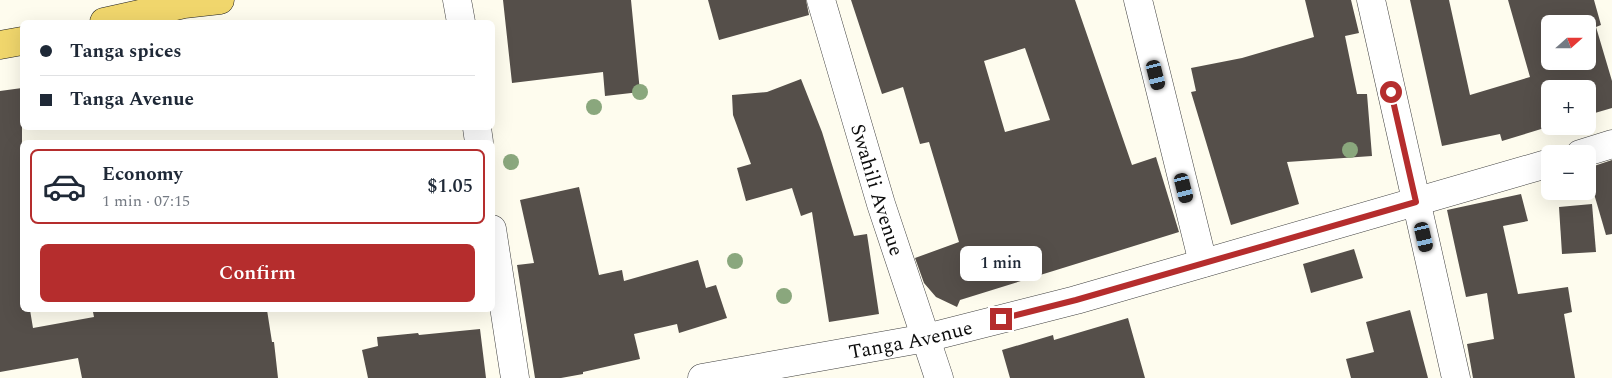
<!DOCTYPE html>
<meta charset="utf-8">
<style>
body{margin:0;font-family:Spectral,serif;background:#f2f2f3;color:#1f2937;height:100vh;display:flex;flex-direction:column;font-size:19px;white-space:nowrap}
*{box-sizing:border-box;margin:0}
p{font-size:16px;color:#747a83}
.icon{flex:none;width:28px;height:28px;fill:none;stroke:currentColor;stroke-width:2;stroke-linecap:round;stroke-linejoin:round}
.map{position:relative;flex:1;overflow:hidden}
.details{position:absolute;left:20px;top:140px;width:475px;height:172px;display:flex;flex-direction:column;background:#fff;border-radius:8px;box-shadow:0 5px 20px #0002}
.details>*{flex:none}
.hud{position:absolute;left:20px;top:20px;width:475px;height:110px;border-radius:8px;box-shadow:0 5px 20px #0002;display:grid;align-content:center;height:110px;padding:0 20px;background:#fff}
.needle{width:32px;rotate:69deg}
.controls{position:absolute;left:1541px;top:15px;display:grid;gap:10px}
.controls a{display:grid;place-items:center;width:55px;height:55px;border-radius:8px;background:#fff;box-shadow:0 5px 20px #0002;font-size:25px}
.end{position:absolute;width:22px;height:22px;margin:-11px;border:6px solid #b52d2d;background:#fff;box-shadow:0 0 0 2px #fff}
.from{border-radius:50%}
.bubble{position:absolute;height:35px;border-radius:8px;background:#fff;box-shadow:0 5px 20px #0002;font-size:16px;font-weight:600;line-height:35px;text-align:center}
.car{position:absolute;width:15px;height:30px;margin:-15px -8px;border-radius:6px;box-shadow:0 0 4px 1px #0007;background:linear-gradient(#222 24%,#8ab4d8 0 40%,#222 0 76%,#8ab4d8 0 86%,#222 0)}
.hud b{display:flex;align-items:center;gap:18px;height:48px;font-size:19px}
.hud b+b{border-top:1px solid #e0e1e3}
.hud i{width:12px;height:12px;background:#1f2937}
ul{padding:9px 0 0;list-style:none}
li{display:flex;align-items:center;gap:15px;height:75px;margin:0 10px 8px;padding:0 10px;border:2px solid #e0e1e3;border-radius:8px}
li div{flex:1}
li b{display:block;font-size:19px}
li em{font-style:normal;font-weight:600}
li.selected{border-color:#b52d2d}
li>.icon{width:45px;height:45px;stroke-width:1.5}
.button{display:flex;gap:10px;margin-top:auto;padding:10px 20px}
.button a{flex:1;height:58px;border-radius:8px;background:#b52d2d;color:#fff;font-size:20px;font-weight:600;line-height:58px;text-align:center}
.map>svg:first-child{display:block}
.building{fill:#554f4a;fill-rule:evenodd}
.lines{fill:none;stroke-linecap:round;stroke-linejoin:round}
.minor-casing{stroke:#404040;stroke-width:29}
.major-casing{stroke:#1e1e1e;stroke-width:29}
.minor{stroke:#fff;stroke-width:28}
.major{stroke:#f0d66c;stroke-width:28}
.tree{fill:#8aa77d}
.route{stroke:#b52d2d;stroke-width:6}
.labels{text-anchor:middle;stroke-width:5;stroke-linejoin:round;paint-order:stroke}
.street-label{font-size:20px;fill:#0d0d0d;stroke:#fff}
</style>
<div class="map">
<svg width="1612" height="378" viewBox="0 0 1612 378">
<rect width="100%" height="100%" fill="#fefcee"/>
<g class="building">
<polygon points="503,0 631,0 640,92 605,96 603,72 512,83"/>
<polygon points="708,0 806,0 809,15 719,40"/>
<path d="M851,0H1075L1132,165L1156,157L1179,232L960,300L957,307L936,297L924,283L915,258L959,242L929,142L920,144L903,87L882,94ZM1025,48L1050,120L1005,132L984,61Z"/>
<polygon points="1305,0 1351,0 1359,33 1345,36 1357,94 1367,94 1372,156 1287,162 1299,204 1231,225 1191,92 1196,91 1191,68 1242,58 1314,37"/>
<path d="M1410,0H1449L1470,95L1530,77L1508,0H1594L1601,25L1596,27L1612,81V108L1588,115V89H1550V126H1551L1502,141L1500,134L1442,146ZM1550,24H1588V61H1550Z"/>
<polygon points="801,79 822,132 854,236 867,234 879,314 829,322 812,212 801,216 792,188 746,201 737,168 751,164 733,115 732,95 767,92"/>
<polygon points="22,88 22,310 30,310 33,328 94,317 93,312 112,310 267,310 272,342 274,342 278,378 82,378 78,358 0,372 0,91"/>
<polygon points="1612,160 1612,234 1606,235 1588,173 1588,168"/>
<polygon points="579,187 599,275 622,270 624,281 698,260 706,288 716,285 727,318 679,333 677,324 634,334 640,359 583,372 583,374 561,378 535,378 517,265 534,263 520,200"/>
<polygon points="1521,194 1528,221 1503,226 1518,294 1568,287 1572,312 1564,314 1575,378 1473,378 1467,344 1494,339 1487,293 1466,297 1447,210"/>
<polygon points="1592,204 1596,252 1562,254 1559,207"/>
<polygon points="1354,249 1363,278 1311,293 1303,264"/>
<polygon points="1410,310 1428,378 1351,378 1346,359 1374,352 1366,322"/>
<polygon points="1128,318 1145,378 1010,378 1002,350 1053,335 1054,340"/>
<polygon points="480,329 486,378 368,378 362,350 378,346 377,337 418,333 419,335"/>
</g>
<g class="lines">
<g class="minor-casing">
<g id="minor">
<polyline points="457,0 461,22"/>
<path id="s1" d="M821,0L881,204L939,378"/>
<polyline points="1138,0 1203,263"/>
<polyline points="1371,0 1456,378"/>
<polyline points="477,128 479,142"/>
<polyline points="1580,154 1612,144"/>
<polyline points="492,229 515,378"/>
<path id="s2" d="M702,378L926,338L1076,300L1550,163"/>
</g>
</g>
<g class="major-casing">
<g id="major">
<polyline points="104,22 184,4 220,0"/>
<polyline points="0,45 22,41"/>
</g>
</g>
<use href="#minor" class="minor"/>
<use href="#major" class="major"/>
</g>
<g class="tree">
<circle cx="640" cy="92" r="8"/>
<circle cx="594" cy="107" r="8"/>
<circle cx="1350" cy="150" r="8"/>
<circle cx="511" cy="162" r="8"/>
<circle cx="735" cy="261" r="8"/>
<circle cx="784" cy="296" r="8"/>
</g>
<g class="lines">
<polyline class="route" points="1001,319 1076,300 1416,202 1391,92"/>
</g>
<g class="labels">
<g class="street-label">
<text dy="7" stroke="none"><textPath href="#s1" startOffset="198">Swahili Avenue</textPath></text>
<text dy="7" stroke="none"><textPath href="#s2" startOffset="212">Tanga Avenue</textPath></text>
</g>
</g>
</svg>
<div class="controls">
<a><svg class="needle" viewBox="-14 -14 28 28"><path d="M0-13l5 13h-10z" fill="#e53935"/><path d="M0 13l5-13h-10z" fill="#747a83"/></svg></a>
<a>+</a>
<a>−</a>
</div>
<i class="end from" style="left:1391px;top:92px"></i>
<i class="end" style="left:1001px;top:319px"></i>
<div class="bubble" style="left:960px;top:246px;width:82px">1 min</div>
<i class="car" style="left:1156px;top:75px;rotate:166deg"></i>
<i class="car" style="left:1184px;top:188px;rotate:166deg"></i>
<i class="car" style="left:1424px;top:237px;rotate:167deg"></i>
<div class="hud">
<b><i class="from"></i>Tanga spices</b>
<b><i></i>Tanga Avenue</b>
</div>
<section class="details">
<ul>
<li class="selected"><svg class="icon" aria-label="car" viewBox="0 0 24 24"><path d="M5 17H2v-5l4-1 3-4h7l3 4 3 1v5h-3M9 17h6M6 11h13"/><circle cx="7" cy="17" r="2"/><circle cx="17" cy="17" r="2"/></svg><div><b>Economy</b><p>1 min · 07:15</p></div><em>$1.05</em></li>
</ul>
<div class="button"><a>Confirm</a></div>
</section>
</div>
